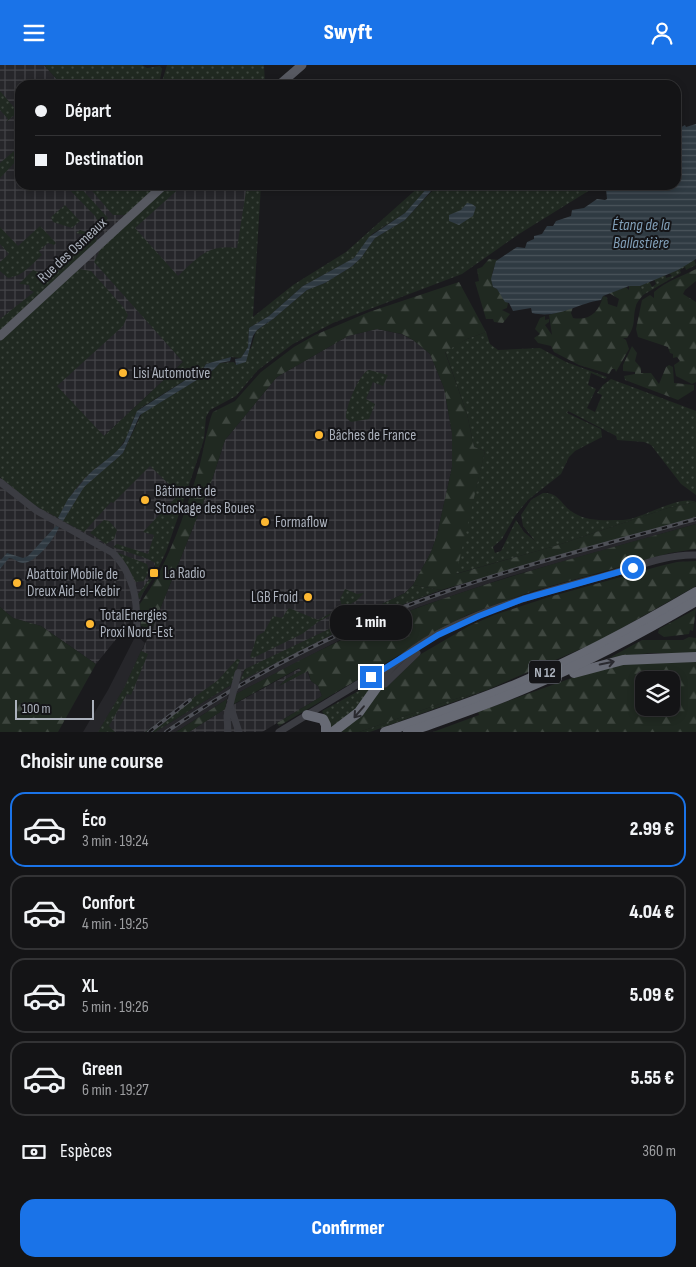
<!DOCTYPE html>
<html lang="fr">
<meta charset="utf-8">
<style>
body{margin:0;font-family:"Sofia Sans Condensed",sans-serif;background:#1d1d1f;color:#f1f3f6;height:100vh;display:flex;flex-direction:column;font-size:19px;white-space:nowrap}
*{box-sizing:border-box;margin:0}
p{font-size:16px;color:#9d9ea1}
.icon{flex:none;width:28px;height:28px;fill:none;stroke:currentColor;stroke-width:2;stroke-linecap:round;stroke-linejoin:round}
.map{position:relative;height:667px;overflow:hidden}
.sheet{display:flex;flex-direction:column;background:#141416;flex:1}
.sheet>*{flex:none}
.banner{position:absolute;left:15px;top:15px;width:666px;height:110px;border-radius:15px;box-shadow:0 2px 8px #0003,0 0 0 1px #333335;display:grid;align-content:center;height:110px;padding:0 20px;background:#141416}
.fabs{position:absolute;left:635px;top:606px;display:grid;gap:10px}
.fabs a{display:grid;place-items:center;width:45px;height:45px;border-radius:10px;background:#141416;box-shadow:0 2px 8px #0003,0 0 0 1px #333335;font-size:25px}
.scale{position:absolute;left:15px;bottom:12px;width:79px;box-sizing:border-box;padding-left:5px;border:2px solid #acb2bd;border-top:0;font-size:14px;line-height:18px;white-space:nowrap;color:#acb2bd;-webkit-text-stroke:4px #151518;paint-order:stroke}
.end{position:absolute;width:22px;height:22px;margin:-11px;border:6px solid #1a73e8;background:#fff;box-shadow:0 0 0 2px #fff}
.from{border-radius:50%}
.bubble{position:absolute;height:35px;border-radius:15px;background:#141416;box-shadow:0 2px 8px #0003,0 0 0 1px #333335;font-size:16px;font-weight:800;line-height:35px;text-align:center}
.banner b{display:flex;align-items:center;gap:18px;height:48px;font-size:19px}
.banner b+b{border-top:1px solid #333335}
.banner i{width:12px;height:12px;background:#f1f3f6}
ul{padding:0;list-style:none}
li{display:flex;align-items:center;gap:15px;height:75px;margin:0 10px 8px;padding:0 10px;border:2px solid #333335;border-radius:15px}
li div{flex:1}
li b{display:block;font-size:19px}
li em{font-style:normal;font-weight:800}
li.active{border-color:#1a73e8}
li>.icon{width:45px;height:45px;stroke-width:1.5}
h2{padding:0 20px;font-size:22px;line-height:60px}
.pay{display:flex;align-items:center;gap:12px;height:55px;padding:0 20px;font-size:19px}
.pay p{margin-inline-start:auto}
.primary-button{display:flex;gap:10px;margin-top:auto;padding:10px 20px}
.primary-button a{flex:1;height:58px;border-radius:15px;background:#1a73e8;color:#fff;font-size:20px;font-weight:800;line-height:58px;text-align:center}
header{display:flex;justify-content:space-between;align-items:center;height:65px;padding:0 20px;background:#1a73e8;color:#fff;font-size:22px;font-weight:800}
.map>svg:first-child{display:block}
.built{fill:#26262a}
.industrial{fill:url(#industrial-grid)}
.grass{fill:url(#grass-dots)}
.forest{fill:url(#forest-firs);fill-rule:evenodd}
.water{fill:url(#water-rules)}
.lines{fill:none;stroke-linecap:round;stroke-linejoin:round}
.minor{stroke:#3b3c42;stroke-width:7}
.major{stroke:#575961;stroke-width:9}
.highway{stroke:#676a74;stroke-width:10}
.rail-casing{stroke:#4e5057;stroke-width:4}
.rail{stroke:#151518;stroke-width:2;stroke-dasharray:5.5;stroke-linecap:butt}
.minor-bridge{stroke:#3b3c42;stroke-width:7}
.oneway{stroke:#2a2a2f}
.route{stroke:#1a73e8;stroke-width:6}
.poi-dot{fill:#fdb832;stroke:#151518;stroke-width:2}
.labels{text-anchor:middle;stroke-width:4;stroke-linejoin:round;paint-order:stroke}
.shield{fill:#151518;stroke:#7f838c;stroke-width:1}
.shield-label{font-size:14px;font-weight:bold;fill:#acb2bd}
.street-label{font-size:15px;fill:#acb2bd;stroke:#151518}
.poi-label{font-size:15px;fill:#acb2bd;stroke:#151518;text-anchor:start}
.water-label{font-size:16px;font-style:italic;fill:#82a0b9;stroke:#151518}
</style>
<header><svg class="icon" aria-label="menu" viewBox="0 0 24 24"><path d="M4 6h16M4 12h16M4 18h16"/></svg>Swyft<svg class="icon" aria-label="person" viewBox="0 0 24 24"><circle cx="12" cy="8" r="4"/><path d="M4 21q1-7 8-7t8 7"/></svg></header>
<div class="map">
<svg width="696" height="667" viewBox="0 0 696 667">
<defs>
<pattern id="industrial-grid" width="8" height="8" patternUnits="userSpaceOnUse" patternTransform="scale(1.25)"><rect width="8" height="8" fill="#26262a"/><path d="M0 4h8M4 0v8" fill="none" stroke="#434347"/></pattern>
<pattern id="grass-dots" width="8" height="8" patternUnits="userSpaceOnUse" patternTransform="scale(1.25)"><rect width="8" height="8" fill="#202921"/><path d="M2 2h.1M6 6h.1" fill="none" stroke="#3e463f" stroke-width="1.8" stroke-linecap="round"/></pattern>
<pattern id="forest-firs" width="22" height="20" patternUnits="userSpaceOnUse" patternTransform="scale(1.25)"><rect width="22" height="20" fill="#202921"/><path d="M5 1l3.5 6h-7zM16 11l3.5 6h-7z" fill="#3e463f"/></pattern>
<pattern id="water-rules" width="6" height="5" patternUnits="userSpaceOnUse" patternTransform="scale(1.25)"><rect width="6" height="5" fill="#2f3a42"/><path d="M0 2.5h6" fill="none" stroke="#4a545b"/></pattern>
</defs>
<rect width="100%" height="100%" fill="#1a1a1d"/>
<g class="built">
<polygon points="696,452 696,459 508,512 419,542 340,575 236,629 240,616 294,586 379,548 488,510"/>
<polygon points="136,570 145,578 124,623 98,667 83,667 108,625"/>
<polygon points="231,620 227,634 176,667 155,667"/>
</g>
<g class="industrial">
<polygon points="0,0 44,0 62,20 20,20 20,120 97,120 133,160 177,120 248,120 237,190 177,290 183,297 104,371 122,393 134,382 184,428 133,553 96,599 41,561 13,553 0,542 0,415 4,410 0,406"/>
<polygon points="377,264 401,269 413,275 430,289 444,323 452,368 452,402 437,470 431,487 413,520 405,528 244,605 233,640 300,603 301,606 286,614 279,621 307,606 311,616 318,621 322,631 262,667 189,667 225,644 232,614 155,667 98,667 124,623 152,564 211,418 225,375 277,312 348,271"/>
</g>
<g class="grass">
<polygon points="44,0 142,0 147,3 160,1 162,4 159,20 62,20"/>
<polygon points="167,0 264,0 265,20 161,20"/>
<polygon points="0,26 18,47 6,57 8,54 0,45"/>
<polygon points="20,81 20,92 0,113 0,98"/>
<polygon points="65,120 78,120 108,153 105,157 101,156 104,159 100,159 95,151"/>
<polygon points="87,120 159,120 125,150 113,150"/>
<path d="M168,120H183L135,163L178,211C197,193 208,179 237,183L247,120H261L253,252L293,220L346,187L421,120H431L405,148L372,169L354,193L303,221L269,251L249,263L248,282L241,293L231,292L206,299L203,304L139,344C131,354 131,367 123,378C115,392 100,398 89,409C76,421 66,437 58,453L34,440L0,412V273L79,204L91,206L124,243L128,250L123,261L57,321L104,371L183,297L94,197L100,185Z"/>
<polygon points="442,120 491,124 515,120 598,120 519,169 462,209 333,258 293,279 258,305 236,331 210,345 206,352 204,374 194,405 166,487 155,510 139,534 138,529 155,507 155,498 148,494 113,482 117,479 148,489 154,470 143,467 179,429 150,401 113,438 111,437 84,467 63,456 84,422 123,388 142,348 213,305 220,298 234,297 236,300 251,283 256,266 273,254 307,225 325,218 351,202 361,193 375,173 405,155 431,127"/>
<polygon points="65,140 80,156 72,163 53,157 51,152"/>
<path d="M40,161L56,178L54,180L48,178L39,186L42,190C31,200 23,211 8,213L0,206V197L9,189L0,179V162L18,181Z"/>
<polygon points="80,165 93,169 97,174 95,179 0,266 0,254 34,227 30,225 29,220 19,219 33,205 50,212 90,176 85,175 88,171 76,168"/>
<polygon points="694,195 696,200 686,205 685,202 680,205 681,208 643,230 640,221 649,216 652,222 656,219 654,214 665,209 666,213 672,211 669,208"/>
<path d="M486,267L490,279L498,285L540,283L566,297L607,312L605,314L591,308L588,320L596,324L587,343L595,347L602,330L597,328L603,320L611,314L696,346V430L681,419L651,380L644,377L617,375L616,371L568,346L567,348L601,364L602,372L575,386L569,392L561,409L528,435L515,451L502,474L493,482L495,488L501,486L516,455L524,467L535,476L523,461L521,450L531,435L543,428C560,427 561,441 574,448C588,457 607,455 623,455C643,454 679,429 696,437L668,443L555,481L455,509L485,386L474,382L467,349L445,286L467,274Z"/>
<path d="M369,305L388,310L383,321L373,317L366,334L375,339L369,354L351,357L346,353C345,343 360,307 369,305Z"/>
<polygon points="104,455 109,456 117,465 114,474 106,479 90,468"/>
<polygon points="116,487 147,499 149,506 144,516 136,517"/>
<polygon points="413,520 441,525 355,558 240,616 245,604 405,528"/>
<polygon points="345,524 357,529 364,528 356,536 318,557 302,569 253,593 250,592 257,571 264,567 273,551 282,553 289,543 318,555 342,542 340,534"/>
<polygon points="141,586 148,589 131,630 127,629 109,661 115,667 98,667 124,623"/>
<polygon points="237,594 240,595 231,620 155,667 145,667 217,616"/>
<polygon points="364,623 373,623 358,643 331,663 322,646"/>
<polygon points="487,625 370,667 359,667 448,636"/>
</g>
<g class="forest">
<path d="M489,194L499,195C492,202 491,212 493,222L497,224L508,238L507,243L502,245L510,249L503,258L494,257L493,254H486L475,217L479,216L477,204L482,202Z"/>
<path d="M696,204V216L685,225L683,229L696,237V317L692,319L676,311L674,300L680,296L677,292L673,293V289L670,288L668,282L638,272L636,264L642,235L650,230L654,233V227C666,216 683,211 696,204Z"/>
<path d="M459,217L486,267L467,274L445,287L467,349L474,382L485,386L456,509L555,481L668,443L696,437V452L441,525L413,520L431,487L437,470L452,402V368L444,323L430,289L413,275L402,269L377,264L348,271L277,312L225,375L211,418L152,564L141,561L139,540C167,504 187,443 200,399C203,388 209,354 213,347L235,336L261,307L294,282L315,270L369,247Z"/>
<path d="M629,221H640L643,230C641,233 636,238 636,241C632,254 637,259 627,273H623L626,275L629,284L616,307L615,304H612L609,309L579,300L554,287L551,281L538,278L534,273L540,269L535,264L540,253L545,251V255L549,254V257L545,260L552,270L549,250L573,242L571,248L573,253C590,256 599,247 603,231L607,232L608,239L617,242L619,234L609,228L626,222L629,225Z"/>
<polygon points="632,281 637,288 635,296 641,303 641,308 651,308 659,319 666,302 669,300 673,302 674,318 694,320 694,325 678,335 625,315 624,311 635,309 635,307 623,306 623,300"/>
<path d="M696,459V484L670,488L533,526L467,550L279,661L277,658L322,631L318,621L311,616L308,606L279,621L286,614L301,606L299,603L232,640L236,629C296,597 356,565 420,542C510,509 604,485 696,459Z"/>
<polygon points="696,496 696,521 599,576 487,625 448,636 359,667 339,667 379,623 390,619 421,589 469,561 494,550 549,532 660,501 677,497"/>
<polygon points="0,542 13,553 41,561 96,599 58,667 0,667"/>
<polygon points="696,544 693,566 690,565 689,569 664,572 658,568 659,564"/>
<polygon points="689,572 696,573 696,589 651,588 609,593 642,575 683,575"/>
<path d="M696,597V667H433L479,650L478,647L588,607L632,598ZM644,615H671V642H644Z"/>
<polygon points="227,634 225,644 189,667 176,667"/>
</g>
<g class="water">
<path d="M696,59V194L678,205L640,221H629L603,231L601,235C575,239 559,254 532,248L531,243L513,246L509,238L505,237L497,224L493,222L491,214L496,196L517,182L525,183L527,177L534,174V171L542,169L547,161H553L556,156L571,151L572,145L584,143L597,134L605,135L607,134L606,124L609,122L618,121L621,124L631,122L632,120H676V65L685,60L686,62Z"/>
<polygon points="442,120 431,126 405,155 375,173 361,193 351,202 325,218 307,225 273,254 257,265 253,271 246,297 236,300 235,294 241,293 248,282 249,263 269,251 303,221 354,193 369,172 405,148 429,121"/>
<polygon points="467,138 472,139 476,142 473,151 459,160 449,156 449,150 461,145"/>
<polygon points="231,292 230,296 220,298 213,305 140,350 123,388 84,422 63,456 58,453 68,434 89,409 115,388 124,378 137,346 203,304 206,299"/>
<path d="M56,461L59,462C55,473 36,498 23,498C18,498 14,493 9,493L0,504V496L7,488L23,493L28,491Z"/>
</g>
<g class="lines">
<g class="minor">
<path d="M0,417L37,446L113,488C134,510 137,533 137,562"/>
<path d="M379,619C418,557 539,529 607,510C636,502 666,489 696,490"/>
<polyline points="358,620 385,619 417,588"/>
<polyline points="228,667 227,651 230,640 239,667"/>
<polyline points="279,667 366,614 389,603"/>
</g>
<g class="major">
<polyline points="279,20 302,0"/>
<polyline points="0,271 164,120"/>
</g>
<g class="highway">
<polyline points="574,608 623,595 696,592"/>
<polyline points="307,650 323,654 326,660 326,667"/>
<polyline points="333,667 359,647 379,619"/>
<path d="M385,667C429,652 474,637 517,619C579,593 638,561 696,527"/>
<path d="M408,667C450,652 492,638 533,620C589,596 643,567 696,536"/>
</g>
<g class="rail-casing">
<g id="rail">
<polyline points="149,667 190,635"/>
<path d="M166,667C251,609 344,562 442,528C525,499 611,478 696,454"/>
</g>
</g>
<use href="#rail" class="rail"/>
<polyline class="minor-bridge" points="230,640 238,608"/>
</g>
<defs><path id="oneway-shaft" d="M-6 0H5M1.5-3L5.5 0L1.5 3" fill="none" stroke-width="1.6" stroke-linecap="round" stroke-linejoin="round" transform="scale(1.25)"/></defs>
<g class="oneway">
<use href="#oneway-shaft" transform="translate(607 598) rotate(-12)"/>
<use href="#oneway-shaft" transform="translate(359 647) rotate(131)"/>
</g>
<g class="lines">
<polyline class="route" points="371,612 438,570 479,551 523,534 633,503"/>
</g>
<g class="poi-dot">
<circle cx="123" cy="308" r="5"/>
<circle cx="319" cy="370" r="5"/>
<circle cx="145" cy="435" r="5"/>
<circle cx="265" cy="457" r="5"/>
<rect x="149" y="503" width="10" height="10" rx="2.5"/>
<circle cx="17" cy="518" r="5"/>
<circle cx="308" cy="532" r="5"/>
<circle cx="90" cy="559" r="5"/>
</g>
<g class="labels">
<rect class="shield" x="529" y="595.5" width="32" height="23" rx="4"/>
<g class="shield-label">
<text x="545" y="612">N 12</text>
</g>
<g class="street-label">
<text transform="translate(72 185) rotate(-43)" y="5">Rue des Osmeaux</text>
</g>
<g class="poi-label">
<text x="133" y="313">Lisi Automotive</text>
<text x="329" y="375">Bâches de France</text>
<text x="155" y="431">Bâtiment de<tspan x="155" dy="17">Stockage des Boues</tspan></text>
<text x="275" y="462">Formaflow</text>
<text x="164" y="513">La Radio</text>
<text x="27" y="514">Abattoir Mobile de<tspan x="27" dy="17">Dreux Aid-el-Kebir</tspan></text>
<text x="298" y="537" text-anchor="end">LGB Froid</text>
<text x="100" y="555">TotalEnergies<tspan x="100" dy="17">Proxi Nord-Est</tspan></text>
</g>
<g class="water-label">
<text x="641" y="165">Étang de la<tspan x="641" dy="18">Ballastière</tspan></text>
</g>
</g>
</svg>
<div class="fabs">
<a><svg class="icon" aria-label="layers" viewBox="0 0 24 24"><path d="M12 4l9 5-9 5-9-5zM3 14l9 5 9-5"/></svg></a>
</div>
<div class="scale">100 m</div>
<i class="end from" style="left:633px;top:503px"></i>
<i class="end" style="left:371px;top:612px"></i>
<div class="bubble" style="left:330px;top:540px;width:82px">1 min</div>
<div class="banner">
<b><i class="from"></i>Départ</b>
<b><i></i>Destination</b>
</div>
</div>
<section class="sheet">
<h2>Choisir une course</h2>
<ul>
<li class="active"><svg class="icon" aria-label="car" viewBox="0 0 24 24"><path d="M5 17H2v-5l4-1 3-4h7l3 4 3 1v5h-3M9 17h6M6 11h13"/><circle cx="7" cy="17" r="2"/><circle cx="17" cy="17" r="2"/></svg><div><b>Éco</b><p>3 min · 19:24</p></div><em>2.99 €</em></li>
<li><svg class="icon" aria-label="car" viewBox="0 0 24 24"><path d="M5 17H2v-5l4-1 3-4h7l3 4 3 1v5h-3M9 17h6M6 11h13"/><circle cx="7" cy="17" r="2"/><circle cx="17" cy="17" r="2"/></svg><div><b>Confort</b><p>4 min · 19:25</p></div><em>4.04 €</em></li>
<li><svg class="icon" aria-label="car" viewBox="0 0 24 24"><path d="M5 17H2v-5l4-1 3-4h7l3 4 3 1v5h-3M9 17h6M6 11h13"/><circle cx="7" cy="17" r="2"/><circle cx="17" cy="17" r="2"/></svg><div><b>XL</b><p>5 min · 19:26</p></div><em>5.09 €</em></li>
<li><svg class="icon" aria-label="car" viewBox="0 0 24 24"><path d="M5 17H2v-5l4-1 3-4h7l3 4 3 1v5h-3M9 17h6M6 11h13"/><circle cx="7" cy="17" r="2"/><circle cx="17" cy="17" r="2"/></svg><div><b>Green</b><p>6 min · 19:27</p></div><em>5.55 €</em></li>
</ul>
<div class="pay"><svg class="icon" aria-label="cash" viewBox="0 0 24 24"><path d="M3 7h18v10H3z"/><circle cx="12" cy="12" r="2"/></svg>Espèces<p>360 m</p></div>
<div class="primary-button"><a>Confirmer</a></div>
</section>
